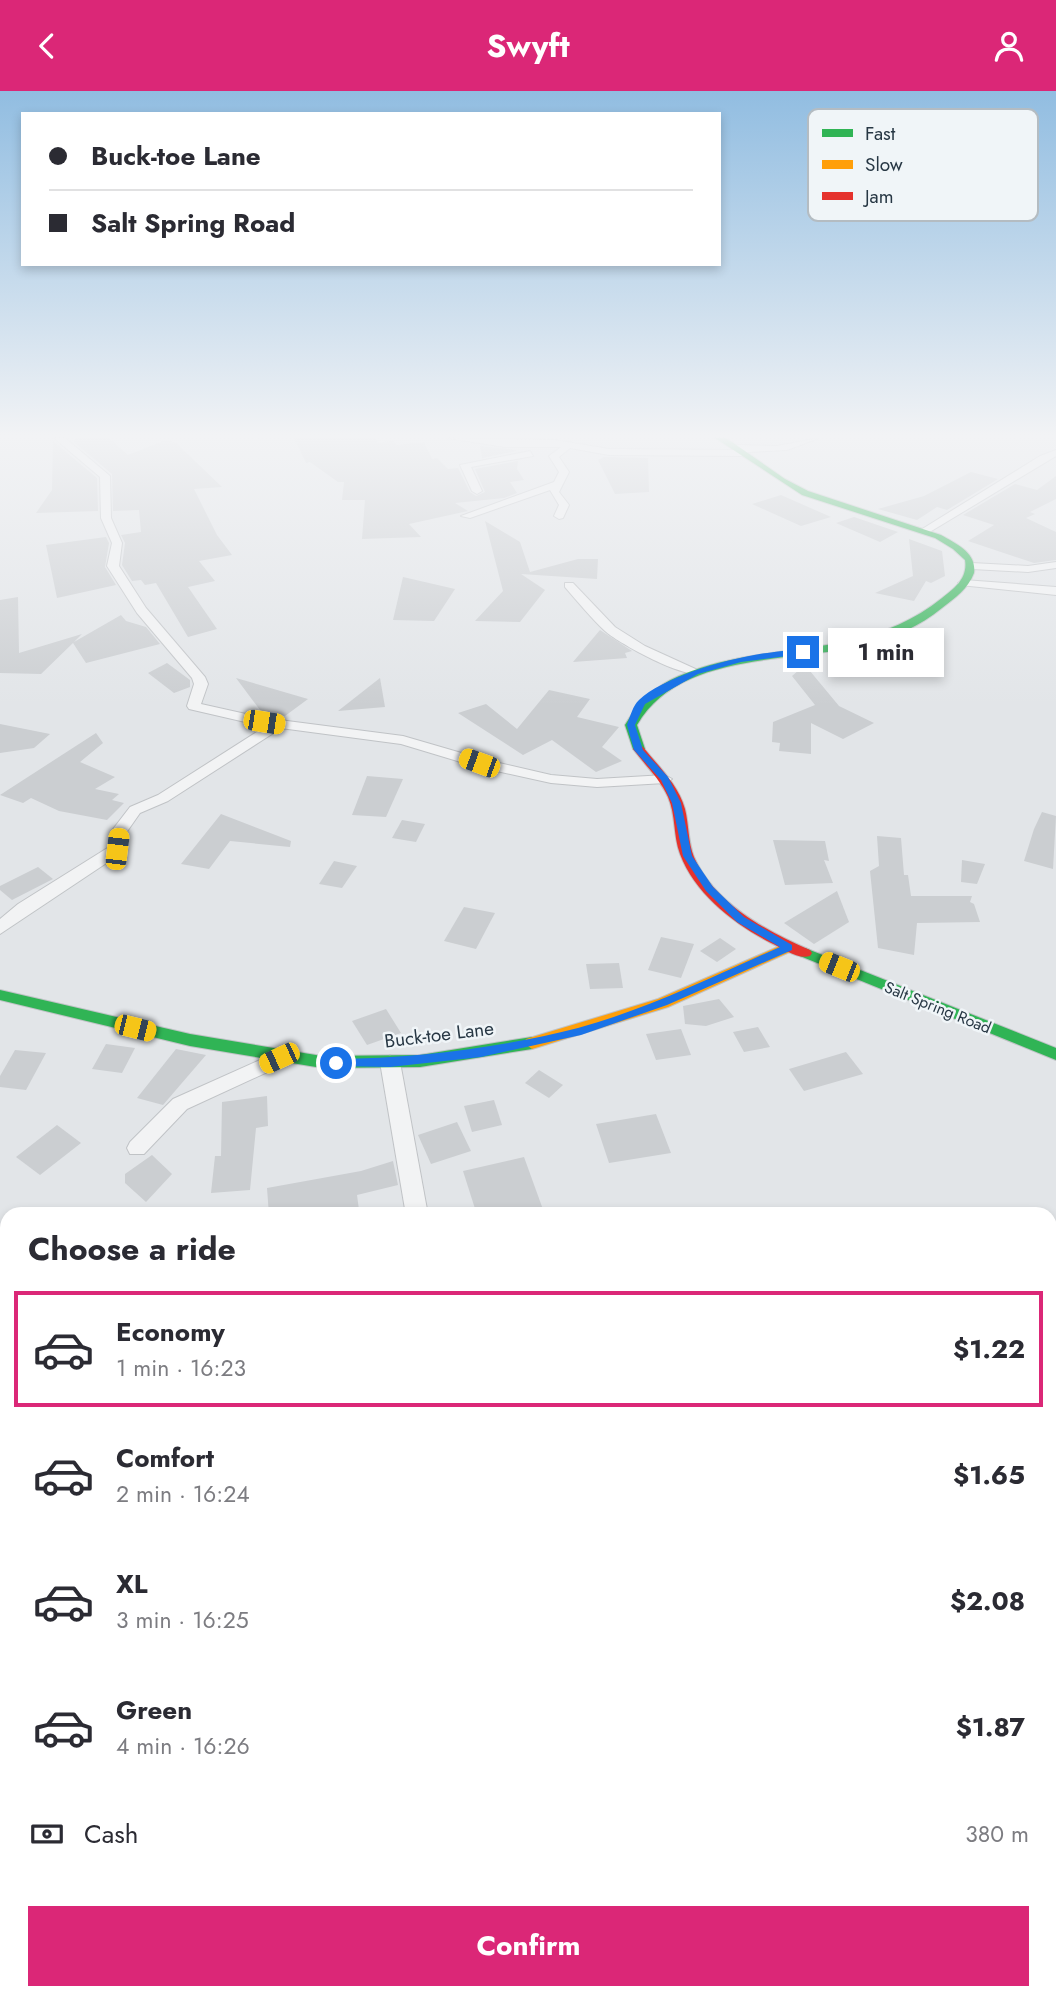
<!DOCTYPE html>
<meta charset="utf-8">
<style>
body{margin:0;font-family:Jost,sans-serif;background:#f2f2f3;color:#2b2b33;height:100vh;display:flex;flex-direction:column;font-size:26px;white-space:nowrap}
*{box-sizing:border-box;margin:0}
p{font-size:23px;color:#7c7c81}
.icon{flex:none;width:38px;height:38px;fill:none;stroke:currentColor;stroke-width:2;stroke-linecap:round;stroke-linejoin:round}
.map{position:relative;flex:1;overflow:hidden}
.side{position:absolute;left:0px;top:1116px;width:1057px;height:793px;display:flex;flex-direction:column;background:#fff;border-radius:21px 21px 0 0;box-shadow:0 4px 10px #0003}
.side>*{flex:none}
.banner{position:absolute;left:21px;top:21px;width:700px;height:154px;border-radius:0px;box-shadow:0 4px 10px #0003;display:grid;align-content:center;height:154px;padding:0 28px;background:#fff}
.end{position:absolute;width:32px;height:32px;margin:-16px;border:9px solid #1a73e8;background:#fff;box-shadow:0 0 0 4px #fff}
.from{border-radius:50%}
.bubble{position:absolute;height:49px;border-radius:0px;background:#fff;box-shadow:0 4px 10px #0003;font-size:23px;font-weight:700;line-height:49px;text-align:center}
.car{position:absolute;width:21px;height:42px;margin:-21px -10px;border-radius:9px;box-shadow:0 0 5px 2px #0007;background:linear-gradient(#f5c518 24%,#345 0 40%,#f5c518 0 76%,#345 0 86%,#f5c518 0)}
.banner b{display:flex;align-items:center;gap:24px;height:66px;font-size:26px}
.banner b+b{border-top:2px solid #e1e1e2}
.banner i{width:18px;height:18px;background:#2b2b33}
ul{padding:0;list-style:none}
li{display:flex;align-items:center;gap:21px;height:116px;margin:0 14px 10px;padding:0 14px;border:4px solid transparent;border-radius:0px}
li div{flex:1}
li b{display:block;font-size:26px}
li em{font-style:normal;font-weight:700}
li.selected{border-color:#db2777}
li>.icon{width:63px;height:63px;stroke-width:1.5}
h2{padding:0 28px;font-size:32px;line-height:84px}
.pay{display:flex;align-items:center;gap:18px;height:77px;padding:0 28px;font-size:26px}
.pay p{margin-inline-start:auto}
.action{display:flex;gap:14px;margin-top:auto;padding:14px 28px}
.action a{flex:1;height:80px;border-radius:0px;background:#db2777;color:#fff;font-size:28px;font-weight:700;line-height:80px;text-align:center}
header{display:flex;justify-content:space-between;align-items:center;height:91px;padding:0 28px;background:#db2777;color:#fff;font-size:32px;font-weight:700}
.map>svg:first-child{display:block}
.building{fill:#cbced1}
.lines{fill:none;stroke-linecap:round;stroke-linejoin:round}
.street-casing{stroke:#c0c3c6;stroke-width:2}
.fast-casing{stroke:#c0c3c6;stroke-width:2}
.slow-casing{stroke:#c0c3c6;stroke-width:2}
.jam-casing{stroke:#c0c3c6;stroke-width:2}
.street{fill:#f2f3f4;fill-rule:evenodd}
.fast{fill:#30b455;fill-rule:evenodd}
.slow{fill:#ff9f0a;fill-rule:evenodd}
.jam{fill:#e5322d;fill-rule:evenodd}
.route{fill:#1a73e8}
.labels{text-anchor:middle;stroke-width:5;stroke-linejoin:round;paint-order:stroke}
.far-street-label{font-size:16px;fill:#273744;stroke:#f0f5f8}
.street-label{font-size:19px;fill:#273744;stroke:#f0f5f8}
.key{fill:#f0f5f8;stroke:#b4bcc2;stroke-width:2}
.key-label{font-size:19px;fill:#273744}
</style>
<header><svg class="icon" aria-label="back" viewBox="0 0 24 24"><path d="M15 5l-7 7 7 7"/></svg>Swyft<svg class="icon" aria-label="person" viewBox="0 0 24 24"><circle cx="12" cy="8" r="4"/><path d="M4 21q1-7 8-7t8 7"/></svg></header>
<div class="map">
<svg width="1056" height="1909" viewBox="0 0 1056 1909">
<rect width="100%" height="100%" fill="#e2e5e8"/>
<g class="building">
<polygon points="76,347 109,347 128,364 166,349 176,352 222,396 194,398 217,444 232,464 199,470 215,490 188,496 217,538 188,546 156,492 145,494 141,489 132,490 122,474 125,452 121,444 141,441 139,419 113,420 112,383 74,351"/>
<polygon points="294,347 376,347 377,352 393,350 396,354 424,351 432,368 437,367 448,378 458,377 470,401 476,405 485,401 475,378 518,370 517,378 524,389 510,391 517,402 504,407 455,412 468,420 409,433 421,446 362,448 365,409 342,409 344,391 338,391 310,371 306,372"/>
<polygon points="53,350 97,387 98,420 36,422 52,399"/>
<polygon points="480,355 516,359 516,360 482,367"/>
<polygon points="604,366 648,367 649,401 615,403 598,369"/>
<polygon points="971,381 998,388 947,419 937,416 917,429 878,418 924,405"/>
<polygon points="1056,385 1056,408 1030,421 1035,423 1026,427 1056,441 1056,469 1034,472 968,450 994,434 963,424 1015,393 1037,399"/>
<polygon points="781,404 831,426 801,435 752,413"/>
<polygon points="854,426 898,441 880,451 836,432"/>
<polygon points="485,430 520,451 530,481 578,468 598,468 597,488 521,483 545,499 520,531 475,530 503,500"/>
<polygon points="106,446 109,452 105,476 116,494 57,507 46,454"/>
<polygon points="909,448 942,460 945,485 931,492 926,490 914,510 875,502 913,485"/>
<polygon points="403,486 455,498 434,530 393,529"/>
<polygon points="18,506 19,562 82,543 74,551 121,524 126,530 146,536 160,553 86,572 73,552 41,583 0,582 0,509"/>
<polygon points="600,539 632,560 625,562 627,567 573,571"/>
<polygon points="167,572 190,589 190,596 174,602 148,582"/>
<polygon points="805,574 839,615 874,632 843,648 811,632 811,663 779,660 780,652 772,651 773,631 815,614 792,585"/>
<polygon points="236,587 308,608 285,625 260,619"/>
<polygon points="380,587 385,616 338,620"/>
<polygon points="549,599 590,608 577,626 619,636 602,656 622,670 596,681 552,649 523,664 458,622 486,613 517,638"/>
<polygon points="0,633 50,643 34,657 0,662"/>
<polygon points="96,642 103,652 80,671 115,686 95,698 119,703 112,709 124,712 107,729 59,720 31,707 23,712 0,704"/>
<polygon points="367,685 403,688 386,726 352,724"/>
<polygon points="1042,721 1056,725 1053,778 1024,770 1034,738"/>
<polygon points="221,723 291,750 290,756 230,750 209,778 181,773"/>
<polygon points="402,729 425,733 416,751 392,747"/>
<polygon points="877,745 901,747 904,784 908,784 911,805 972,805 970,811 974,813 980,831 917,832 914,864 878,857 870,780 879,775"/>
<polygon points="773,749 825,750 829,770 824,769 833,792 785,794"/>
<polygon points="962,769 985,773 977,793 961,791"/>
<polygon points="334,770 357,775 342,797 319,793"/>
<polygon points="38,776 53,788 12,809 0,799 0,795"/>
<polygon points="837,800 849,831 814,853 784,832"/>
<polygon points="464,816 495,822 476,858 444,850"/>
<polygon points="661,846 694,853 681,887 648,879"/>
<polygon points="720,847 736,858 717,871 700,860"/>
<polygon points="619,872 623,897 590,898 586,873"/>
<polygon points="719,908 734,926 706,935 685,933 683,915"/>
<polygon points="386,918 401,942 367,954 352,930"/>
<polygon points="758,936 770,956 744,961 733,941"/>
<polygon points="681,938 691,964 656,969 646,943"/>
<polygon points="106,953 135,957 122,982 92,978"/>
<polygon points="176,958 206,964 163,1014 137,1007"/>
<polygon points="15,959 46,962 26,999 0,996 0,985"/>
<polygon points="846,961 863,983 804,1000 789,978"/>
<polygon points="539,979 563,994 549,1007 525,992"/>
<polygon points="267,1005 268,1035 256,1037 250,1099 211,1102 215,1065 221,1065 222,1011"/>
<polygon points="494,1009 502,1034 472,1041 464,1015"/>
<polygon points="656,1023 671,1062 609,1072 596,1033"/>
<polygon points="457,1031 471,1060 431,1073 418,1044"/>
<polygon points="57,1034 81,1052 40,1084 16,1066"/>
<polygon points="152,1064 172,1083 146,1111 125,1092 125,1083"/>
<polygon points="524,1066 545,1124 477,1124 463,1080"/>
<polygon points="393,1070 398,1094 357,1104 359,1119 337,1124 269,1124 267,1097 361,1080"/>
</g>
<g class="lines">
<g class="street-casing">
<g id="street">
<polygon points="54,347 65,347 110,385 111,427 122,452 119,475 146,517 205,586 208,593 201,613 264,627 403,645 482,668 551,684 597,688 665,684 672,688 665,692 597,696 551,692 474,675 401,653 273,636 272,643 168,710 140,722 126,742 123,761 0,843 0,828 18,813 109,756 110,742 130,716 158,704 260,639 258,634 189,618 187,615 194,593 192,587 137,522 107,475 112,452 101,427 100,386"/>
<polygon points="447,347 555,349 609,358 734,359 732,357 737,354 777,355 819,347 787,359 748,361 744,365 609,364 570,357 559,366 569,381 559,401 569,414 563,427 559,428 554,425 559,414 550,399 470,427 461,425 554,391 559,381 549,365 561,356 505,356"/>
<polygon points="1056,359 1056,365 928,442 919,440 1040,365"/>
<polygon points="530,360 533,365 471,376 482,400 477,403 472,400 460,374"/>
<polygon points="1056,471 1056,477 1028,481 972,478 966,475 972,472 1028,475"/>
<polygon points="964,489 1056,496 1056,504 960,494 958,492"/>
<path d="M565,492H573L615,536L645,555L702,581C689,591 618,552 605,540C591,527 578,511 565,496Z"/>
<polygon points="280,960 290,967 287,972 187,1018 144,1063 130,1063 127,1057 130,1051 173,1008"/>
<polygon points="390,964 400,971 428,1124 406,1124 380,971"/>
<polygon points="26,1902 61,1902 59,1909 26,1909"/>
</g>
</g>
<g class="fast-casing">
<g id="fast">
<path d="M715,347H725L732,351L785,388L808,400L941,444C957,453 977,462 974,482C968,498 955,507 942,517C920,535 893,547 866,554C793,572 679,560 637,634L645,658L639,662L633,658L625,634C638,612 655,595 679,585C768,547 861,572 942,507C955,497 968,487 965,469L953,458L935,447L802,404Z"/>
<polygon points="805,857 1056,957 1056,969 800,865 798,862 800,859"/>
<polygon points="0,899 190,943 322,965 420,964 532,946 540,952 532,958 420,976 322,977 190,955 0,909"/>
</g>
</g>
<g class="slow-casing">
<polygon id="slow" points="789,851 794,853 796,856 794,859 668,916 532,958 524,952 526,948 658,908"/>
</g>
<g class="jam-casing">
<path id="jam" d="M639,654L643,656C658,675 678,693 685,718C689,734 688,751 694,766C714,812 766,840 810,859L812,862L810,865C798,869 782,857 771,852C734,833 695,803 680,763C673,745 676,724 668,706C660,688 645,674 633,658Z"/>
</g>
<use href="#street" class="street"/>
<use href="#fast" class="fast"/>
<use href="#slow" class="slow"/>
<use href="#jam" class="jam"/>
</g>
<linearGradient id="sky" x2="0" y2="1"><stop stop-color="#91bde1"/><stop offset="0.56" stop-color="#f2f3f5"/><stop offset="1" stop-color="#f2f3f5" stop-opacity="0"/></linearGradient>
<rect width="1056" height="615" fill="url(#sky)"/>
<path class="route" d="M806,559L803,563L741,571L698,583L645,613L635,634L643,659L668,686L681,712L692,765L713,796L744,826L792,854V859L667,914L581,944L481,966L390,976L332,975L330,972L336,968C418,967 499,957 578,937C648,918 714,885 780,856L737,831L706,800L683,765L672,712L661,689L634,659L627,634C630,626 633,614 639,609C670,580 764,557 806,559Z"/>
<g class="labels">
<g class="far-street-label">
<text transform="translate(938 916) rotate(22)" y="6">Salt Spring Road</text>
</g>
<g class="street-label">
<text transform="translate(439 943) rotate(-7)" y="7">Buck-toe Lane</text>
</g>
</g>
<rect x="808" y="18" width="230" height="112" rx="10" class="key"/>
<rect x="822" y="38" width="31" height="8" fill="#30b455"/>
<rect x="822" y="69" width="31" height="9" fill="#ff9f0a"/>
<rect x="822" y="101" width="31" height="8" fill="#e5322d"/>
<g class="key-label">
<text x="865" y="49">Fast</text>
<text x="865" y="80">Slow</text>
<text x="865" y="112">Jam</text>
</g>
</svg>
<i class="end from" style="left:336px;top:972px"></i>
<i class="end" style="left:803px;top:561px"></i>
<div class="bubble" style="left:828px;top:537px;width:116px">1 min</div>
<i class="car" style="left:264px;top:631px;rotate:99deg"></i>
<i class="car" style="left:479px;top:672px;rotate:290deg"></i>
<i class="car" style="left:117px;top:758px;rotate:7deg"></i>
<i class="car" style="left:839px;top:876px;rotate:292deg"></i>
<i class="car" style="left:135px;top:937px;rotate:104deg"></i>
<i class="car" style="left:279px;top:967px;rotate:245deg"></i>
<div class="banner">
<b><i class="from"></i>Buck-toe Lane</b>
<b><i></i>Salt Spring Road</b>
</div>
<section class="side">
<h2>Choose a ride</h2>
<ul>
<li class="selected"><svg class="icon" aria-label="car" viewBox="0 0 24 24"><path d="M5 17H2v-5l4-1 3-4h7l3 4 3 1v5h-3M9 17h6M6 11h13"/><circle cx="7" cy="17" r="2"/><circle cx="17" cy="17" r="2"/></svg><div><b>Economy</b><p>1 min · 16:23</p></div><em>$1.22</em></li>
<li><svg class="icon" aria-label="car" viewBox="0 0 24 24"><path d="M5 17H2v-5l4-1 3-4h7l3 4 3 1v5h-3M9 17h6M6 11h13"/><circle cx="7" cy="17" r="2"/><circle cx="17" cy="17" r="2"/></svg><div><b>Comfort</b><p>2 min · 16:24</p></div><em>$1.65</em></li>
<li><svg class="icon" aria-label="car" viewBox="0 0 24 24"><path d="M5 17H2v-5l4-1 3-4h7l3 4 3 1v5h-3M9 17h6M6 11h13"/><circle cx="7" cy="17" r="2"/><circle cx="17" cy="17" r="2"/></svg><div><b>XL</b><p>3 min · 16:25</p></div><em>$2.08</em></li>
<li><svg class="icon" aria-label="car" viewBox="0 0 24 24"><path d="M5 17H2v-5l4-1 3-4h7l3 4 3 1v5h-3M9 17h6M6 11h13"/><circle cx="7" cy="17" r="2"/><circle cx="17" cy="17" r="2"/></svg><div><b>Green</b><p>4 min · 16:26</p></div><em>$1.87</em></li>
</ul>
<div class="pay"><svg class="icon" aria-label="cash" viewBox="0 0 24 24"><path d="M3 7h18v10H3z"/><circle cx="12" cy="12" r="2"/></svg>Cash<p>380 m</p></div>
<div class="action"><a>Confirm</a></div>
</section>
</div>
